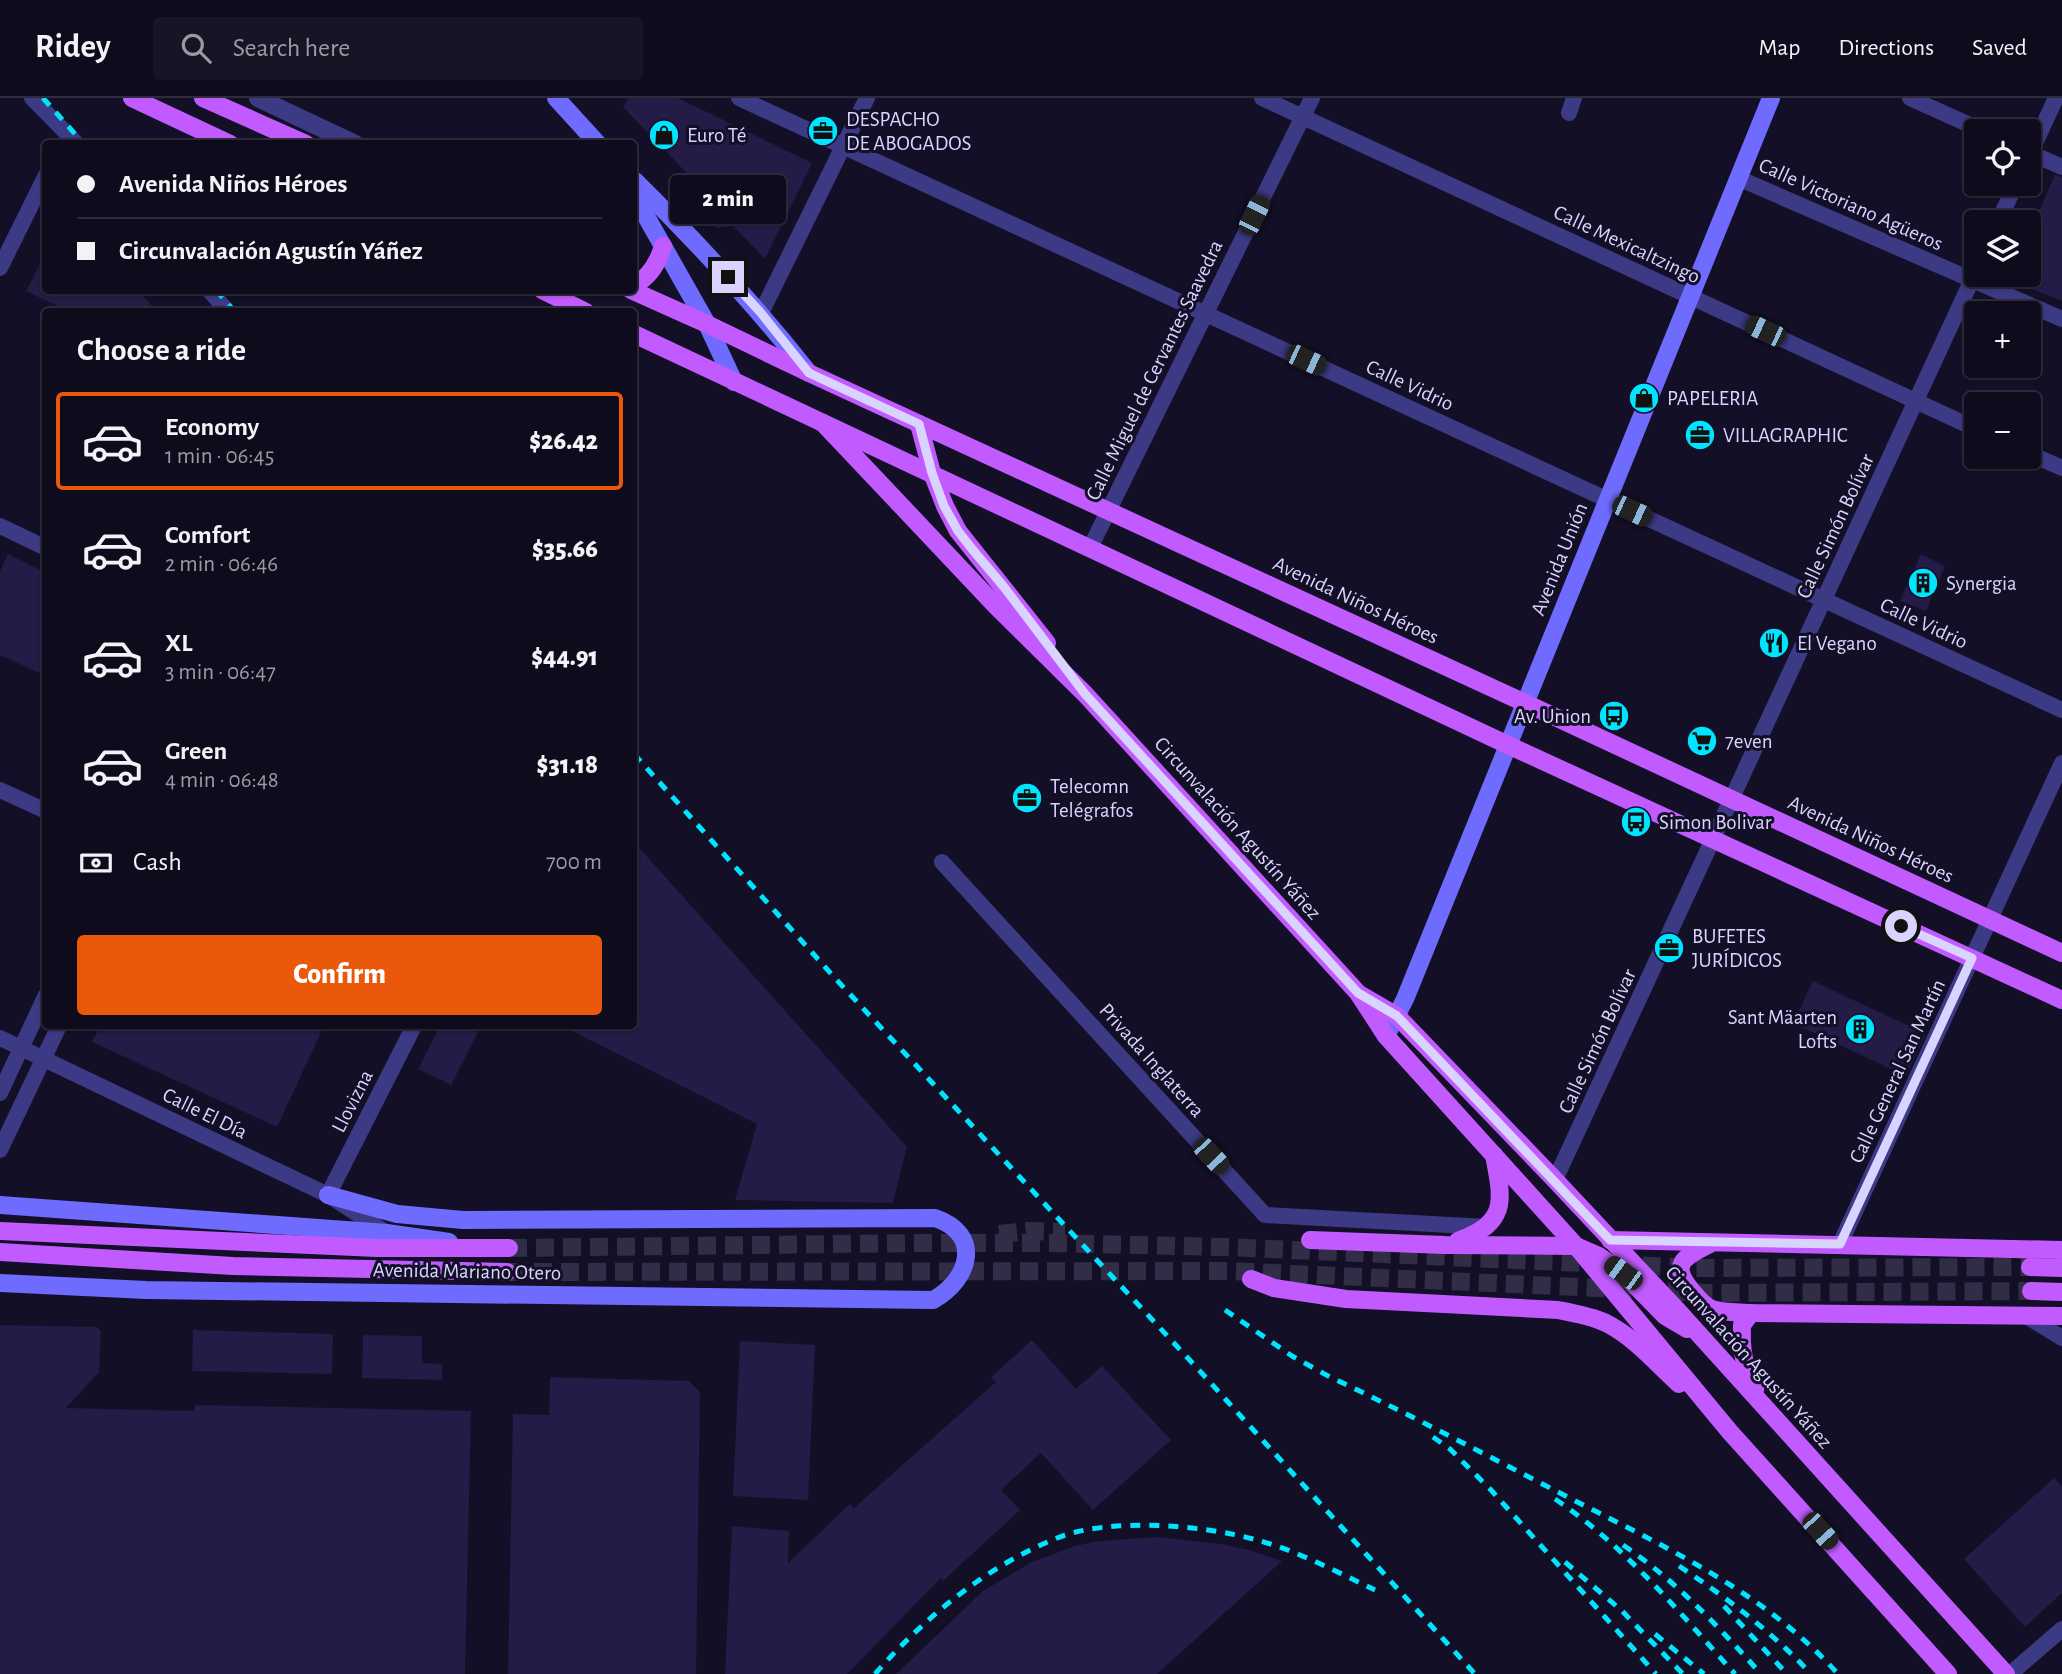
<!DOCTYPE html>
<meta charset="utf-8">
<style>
body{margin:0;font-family:"Alegreya Sans",sans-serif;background:#171425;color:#f1f3f6;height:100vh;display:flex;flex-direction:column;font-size:26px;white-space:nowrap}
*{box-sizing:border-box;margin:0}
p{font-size:23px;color:#9b9ba3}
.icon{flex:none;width:38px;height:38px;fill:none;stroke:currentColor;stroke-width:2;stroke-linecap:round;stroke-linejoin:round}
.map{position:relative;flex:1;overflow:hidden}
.sheet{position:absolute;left:42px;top:210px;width:595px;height:721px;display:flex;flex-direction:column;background:#0e0b1c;border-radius:7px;box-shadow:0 2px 5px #0004,0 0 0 2px #2e2b3b}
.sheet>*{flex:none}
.guide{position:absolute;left:42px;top:42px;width:595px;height:154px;border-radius:7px;box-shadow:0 2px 5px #0004,0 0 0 2px #2e2b3b;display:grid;align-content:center;height:154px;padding:0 35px;background:#0e0b1c}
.fabs{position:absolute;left:1964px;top:21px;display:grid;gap:14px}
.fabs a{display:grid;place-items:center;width:77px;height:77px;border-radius:7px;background:#0e0b1c;box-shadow:0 2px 5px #0004,0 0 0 2px #2e2b3b;font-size:35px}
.end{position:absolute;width:32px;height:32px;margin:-16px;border:9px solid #d9d4ff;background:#111;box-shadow:0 0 0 4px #111}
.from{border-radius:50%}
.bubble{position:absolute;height:49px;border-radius:7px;background:#0e0b1c;box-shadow:0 2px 5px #0004,0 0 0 2px #2e2b3b;font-size:23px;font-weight:800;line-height:49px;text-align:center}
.car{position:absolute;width:21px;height:42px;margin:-21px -10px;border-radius:9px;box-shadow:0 0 5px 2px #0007;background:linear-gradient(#222 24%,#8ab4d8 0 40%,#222 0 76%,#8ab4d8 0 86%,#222 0)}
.guide b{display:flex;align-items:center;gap:24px;height:66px;font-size:26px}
.guide b+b{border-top:2px solid #2e2b3b}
.guide i{width:18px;height:18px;background:#f1f3f6}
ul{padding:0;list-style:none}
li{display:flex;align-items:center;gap:21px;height:98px;margin:0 14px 10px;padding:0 21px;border:4px solid transparent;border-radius:7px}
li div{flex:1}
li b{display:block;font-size:26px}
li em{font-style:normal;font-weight:800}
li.active{border-color:#ea580c}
li>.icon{width:63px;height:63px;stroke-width:1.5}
h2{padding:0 35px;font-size:32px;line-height:84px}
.pay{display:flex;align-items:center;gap:18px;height:77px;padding:0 35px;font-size:26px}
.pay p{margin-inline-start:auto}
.button{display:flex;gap:14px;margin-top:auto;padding:14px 35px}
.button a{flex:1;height:80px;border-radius:7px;background:#ea580c;color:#fff;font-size:28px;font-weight:800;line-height:80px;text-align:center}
header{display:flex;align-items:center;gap:42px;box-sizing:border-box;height:98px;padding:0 35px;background:#0e0b1c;border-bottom:2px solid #2e2b3b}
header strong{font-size:33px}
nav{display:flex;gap:38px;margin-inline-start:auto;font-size:24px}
.search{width:490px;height:63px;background:#171425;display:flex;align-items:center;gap:18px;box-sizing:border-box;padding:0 24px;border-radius:7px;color:#9b9ba3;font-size:26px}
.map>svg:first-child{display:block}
.building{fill:#241b47}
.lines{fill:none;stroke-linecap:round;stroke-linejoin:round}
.primary-tunnel{stroke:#312d47;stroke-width:18;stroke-dasharray:18 9;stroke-linecap:butt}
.minor{stroke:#3d3a85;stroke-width:16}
.tertiary{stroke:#3d3a85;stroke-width:18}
.secondary{stroke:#6f6bff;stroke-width:18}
.primary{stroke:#c25bff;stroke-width:18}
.rail{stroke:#00e5ff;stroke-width:5;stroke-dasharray:10 9;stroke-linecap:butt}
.route{stroke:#d9d4ff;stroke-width:9}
.labels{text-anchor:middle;stroke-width:6;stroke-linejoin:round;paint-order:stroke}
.poi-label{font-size:21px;fill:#d9d4ff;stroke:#130f26;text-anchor:start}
.street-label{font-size:21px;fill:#d9d4ff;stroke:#130f26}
</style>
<header>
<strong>Ridey</strong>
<div class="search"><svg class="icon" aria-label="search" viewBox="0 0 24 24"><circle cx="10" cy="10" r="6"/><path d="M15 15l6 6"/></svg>Search here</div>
<nav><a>Map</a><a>Directions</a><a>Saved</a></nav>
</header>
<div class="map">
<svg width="2062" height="1576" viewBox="0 0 2062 1576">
<rect width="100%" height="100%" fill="#130f26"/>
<g class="building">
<polygon points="628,0 678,0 812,65 765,161 733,128 716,130 698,111 705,94 623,9"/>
<polygon points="2055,77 2062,79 2062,203 2000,178 2028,177 2028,138"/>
<polygon points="46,153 46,192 138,192 157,214 70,214 24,192 27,192"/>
<polygon points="8,456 46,475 46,578 0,557 0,473"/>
<polygon points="1921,456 1945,468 1926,513 1900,503"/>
<polygon points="634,744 907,1049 893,1105 735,1102 757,1026 562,928 634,928"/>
<polygon points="1813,883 1926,936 1906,978 1793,925"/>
<polygon points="100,928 324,928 277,1029 92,944"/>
<polygon points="440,928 481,928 451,987 418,971"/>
<polygon points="0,1227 97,1229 101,1234 99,1274 66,1310 194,1313 195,1307 471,1313 465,1576 0,1576"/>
<polygon points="193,1232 333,1236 332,1276 192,1273"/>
<polygon points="363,1237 422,1238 422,1265 442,1266 442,1282 362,1280"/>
<polygon points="1032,1242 1076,1291 1102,1268 1171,1342 1093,1412 1041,1355 1001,1392 1020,1412 943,1483 941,1480 847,1576 725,1576 732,1428 789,1433 788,1465 850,1406 854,1410 996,1284 991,1279"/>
<polygon points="740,1243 815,1247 808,1402 733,1398"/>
<polygon points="550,1279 689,1283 700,1294 696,1576 508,1576 513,1316 549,1317"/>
<polygon points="2054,1380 2062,1389 2062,1495 2025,1529 1964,1461"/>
<polygon points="1157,1439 1222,1446 1249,1452 1282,1463 1157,1576 896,1576 983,1493 1032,1464 1075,1448 1099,1443"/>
</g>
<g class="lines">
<g class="primary-tunnel">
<polyline points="999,1136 1027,1133 1065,1134"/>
<polyline points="509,1150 918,1145 1046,1145 1225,1149 1696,1170 2030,1169"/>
<polyline points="507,1174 1229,1173 1709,1195 2031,1193"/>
</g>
<g class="minor">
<polyline points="32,0 77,46"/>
<polyline points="739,0 2062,612"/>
<polyline points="1262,0 1976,331"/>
<polyline points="1910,0 1983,33"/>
<polyline points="1569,15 1574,0"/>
<polyline points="2028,54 2062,69"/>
<polyline points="2028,60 2056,0"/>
<polyline points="1738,80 2062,221"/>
<polyline points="1998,124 2016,86"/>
<polyline points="0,170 46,77"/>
<polyline points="209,192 228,214"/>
<polyline points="761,215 867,0"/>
<polyline points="2028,355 2062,370"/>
<polyline points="0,428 46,450"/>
<polyline points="1090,450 1312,0"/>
<polyline points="0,692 46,713"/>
<polyline points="942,764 1265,1117 1487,1129"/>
<polyline points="0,940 328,1097 387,1135"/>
<polyline points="0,995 46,897"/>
<polyline points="0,1052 59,928"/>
<polyline points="1555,1082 1976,173"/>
<polyline points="328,1097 414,928"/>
<polyline points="1840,1146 2062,665"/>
<polyline points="2026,1218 2062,1240"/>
<polyline points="2010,1576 2062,1531"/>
</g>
<polyline class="tertiary" points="258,0 355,46"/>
<g class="secondary">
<polyline points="556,0 598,46"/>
<path d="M634,82C696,143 755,207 809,275"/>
<polyline points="634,97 707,226 734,284"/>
<polyline points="1386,938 1405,901 1771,0"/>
<polyline points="0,1107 387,1135 449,1144"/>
<path d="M0,1185L146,1192L933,1202C971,1181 982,1136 935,1120L463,1122L397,1116L328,1097"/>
</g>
<g class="primary">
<polyline points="132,0 230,46"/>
<polyline points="203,0 306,46"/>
<path d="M634,187C650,179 658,165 663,148"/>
<polyline points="542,192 586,214"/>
<polyline points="631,192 707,226 809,275 1525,605 2062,855"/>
<polyline points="634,236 1508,647 2062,902"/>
<polyline points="823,325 996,508 1085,596 1358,895 1386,938 1576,1148 1730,1334 1948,1576"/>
<polyline points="919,326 932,375 945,408 958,433 1047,545"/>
<polyline points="1361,897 1397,918 1555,1082 1678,1213 2006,1576"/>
<polyline points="0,1133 377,1150 509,1150"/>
<polyline points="1310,1142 1445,1147 1576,1148 1599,1158 1623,1175 1665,1218 1687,1231"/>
<polyline points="1610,1142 2062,1152"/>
<path d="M1458,1143C1508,1124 1503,1104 1494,1057"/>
<path d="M1710,1146C1684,1159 1669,1166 1692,1193C1698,1200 1704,1208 1712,1211C1724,1215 1739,1214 1751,1215L2062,1218"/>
<polyline points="0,1154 233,1168 507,1174"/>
<polyline points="2030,1169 2062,1170"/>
<path d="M1251,1181L1274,1190L1346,1201L1558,1212C1574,1215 1591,1218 1606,1225C1634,1239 1656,1265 1679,1286"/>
<polyline points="2031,1193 2062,1194"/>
<path d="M1751,1215L1742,1227C1741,1250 1743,1269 1756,1289"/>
</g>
<g class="rail">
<polyline points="43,0 84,46"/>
<polyline points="216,192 235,214"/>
<polyline points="634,656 834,879 1198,1271 1475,1576"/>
<path d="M1225,1212L1292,1258L1330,1279C1407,1315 1482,1355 1558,1394C1658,1446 1762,1491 1838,1576"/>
<polyline points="1433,1339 1450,1351 1491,1392 1656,1576"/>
<path d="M1555,1401C1625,1448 1679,1514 1735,1576"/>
<path d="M1623,1447C1676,1483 1718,1528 1761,1576"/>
<polyline points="1565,1464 1621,1512 1683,1576"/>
<path d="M1679,1468C1727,1500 1771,1533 1811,1576"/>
<polyline points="1724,1508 1787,1576"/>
<polyline points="1655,1536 1704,1576"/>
<path d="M875,1576C925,1519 987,1468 1057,1440C1109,1419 1204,1427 1257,1442C1298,1453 1337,1474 1375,1492"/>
</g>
</g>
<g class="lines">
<polyline class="route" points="728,179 761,215 809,275 919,326 932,375 944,408 958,433 972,451 1004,489 1085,596 1358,895 1397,918 1610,1142 1840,1146 1972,860 1901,828"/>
</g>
<defs>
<g id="office-disc" transform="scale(1.575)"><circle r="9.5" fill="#00e5ff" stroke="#130f26"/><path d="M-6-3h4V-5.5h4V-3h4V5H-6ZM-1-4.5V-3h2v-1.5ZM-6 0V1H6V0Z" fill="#111"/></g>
<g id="shop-disc" transform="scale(1.575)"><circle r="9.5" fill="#00e5ff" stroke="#130f26"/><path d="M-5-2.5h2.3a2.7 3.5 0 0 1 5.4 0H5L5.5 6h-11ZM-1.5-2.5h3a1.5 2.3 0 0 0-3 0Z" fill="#111"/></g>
<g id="building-disc" transform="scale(1.575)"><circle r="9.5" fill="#00e5ff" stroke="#130f26"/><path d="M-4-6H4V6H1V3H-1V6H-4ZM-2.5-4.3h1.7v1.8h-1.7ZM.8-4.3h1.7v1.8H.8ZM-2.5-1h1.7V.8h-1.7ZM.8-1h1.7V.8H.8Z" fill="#111"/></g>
<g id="restaurant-disc" transform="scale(1.575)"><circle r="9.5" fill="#00e5ff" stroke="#130f26"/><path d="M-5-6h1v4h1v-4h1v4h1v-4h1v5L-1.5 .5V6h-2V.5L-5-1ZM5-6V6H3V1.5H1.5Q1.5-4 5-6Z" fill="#111"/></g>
<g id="bus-disc" transform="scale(1.575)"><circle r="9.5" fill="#00e5ff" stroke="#130f26"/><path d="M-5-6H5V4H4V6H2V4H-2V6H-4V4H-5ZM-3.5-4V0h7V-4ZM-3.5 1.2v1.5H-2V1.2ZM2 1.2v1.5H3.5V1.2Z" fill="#111"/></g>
<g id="supermarket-disc" transform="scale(1.575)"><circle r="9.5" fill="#00e5ff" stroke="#130f26"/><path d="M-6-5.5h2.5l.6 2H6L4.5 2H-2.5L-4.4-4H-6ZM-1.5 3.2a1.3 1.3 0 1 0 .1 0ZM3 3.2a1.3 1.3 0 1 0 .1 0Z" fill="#111"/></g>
</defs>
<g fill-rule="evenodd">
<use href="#office-disc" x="823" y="33"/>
<use href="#shop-disc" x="664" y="37"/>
<use href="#shop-disc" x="1644" y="300"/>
<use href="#office-disc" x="1700" y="337"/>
<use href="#building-disc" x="1923" y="485"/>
<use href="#restaurant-disc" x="1774" y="545"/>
<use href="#bus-disc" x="1614" y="618"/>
<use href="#supermarket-disc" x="1702" y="643"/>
<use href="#office-disc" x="1027" y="700"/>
<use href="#bus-disc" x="1636" y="724"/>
<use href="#office-disc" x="1669" y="850"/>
<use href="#building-disc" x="1860" y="931"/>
</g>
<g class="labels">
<g class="poi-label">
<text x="846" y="28">DESPACHO<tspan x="846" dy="24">DE ABOGADOS</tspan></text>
<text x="687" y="44">Euro Té</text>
<text x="1667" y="307">PAPELERIA</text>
<text x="1723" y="344">VILLAGRAPHIC</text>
<text x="1946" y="492">Synergia</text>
<text x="1797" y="552">El Vegano</text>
<text x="1591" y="625" text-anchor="end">Av. Union</text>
<text x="1725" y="650">7even</text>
<text x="1050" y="695">Telecomn<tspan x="1050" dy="24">Telégrafos</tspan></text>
<text x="1659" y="731">Simon Bolivar</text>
<text x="1692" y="845">BUFETES<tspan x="1692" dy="24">JURÍDICOS</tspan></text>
<text x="1837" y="926" text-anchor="end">Sant Mäarten<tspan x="1837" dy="24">Lofts</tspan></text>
</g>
<g class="street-label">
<text transform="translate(1851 106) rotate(24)" y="7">Calle Victoriano Agüeros</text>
<text transform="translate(1627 146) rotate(25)" y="7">Calle Mexicaltzingo</text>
<text transform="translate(1154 272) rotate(-64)" y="7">Calle Miguel de Cervantes Saavedra</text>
<text transform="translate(1410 287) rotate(25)" y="7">Calle Vidrio</text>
<text transform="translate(1835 428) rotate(-65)" y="7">Calle Simón Bolívar</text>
<text transform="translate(1559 461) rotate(-68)" y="7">Avenida Unión</text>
<text transform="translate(1356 502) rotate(25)" y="7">Avenida Niños Héroes</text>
<text transform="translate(1924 525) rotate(25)" y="7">Calle Vidrio</text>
<text transform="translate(1238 730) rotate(48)" y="7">Circunvalación Agustín Yáñez</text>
<text transform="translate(1871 741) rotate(25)" y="7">Avenida Niños Héroes</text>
<text transform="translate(1597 943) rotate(-65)" y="7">Calle Simón Bolívar</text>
<text transform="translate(1152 962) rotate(48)" y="7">Privada Inglaterra</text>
<text transform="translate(1897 973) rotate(-65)" y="7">Calle General San Martín</text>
<text transform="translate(352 1003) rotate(-63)" y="7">Llovizna</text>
<text transform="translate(205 1015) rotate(26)" y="7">Calle El Día</text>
<text transform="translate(467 1173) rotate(1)" y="7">Avenida Mariano Otero</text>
<text transform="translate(1749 1259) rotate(48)" y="7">Circunvalación Agustín Yáñez</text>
</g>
</g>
</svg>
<div class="fabs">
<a><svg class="icon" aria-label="locate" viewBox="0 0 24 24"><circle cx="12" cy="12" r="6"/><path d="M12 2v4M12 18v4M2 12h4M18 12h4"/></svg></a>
<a><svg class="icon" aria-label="layers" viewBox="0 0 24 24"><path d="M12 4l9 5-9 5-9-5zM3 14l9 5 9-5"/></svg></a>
<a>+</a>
<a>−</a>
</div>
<i class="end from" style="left:1901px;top:828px"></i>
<i class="end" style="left:728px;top:179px"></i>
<div class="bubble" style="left:670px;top:77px;width:116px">2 min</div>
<i class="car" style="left:1254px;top:117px;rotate:26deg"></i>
<i class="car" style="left:1765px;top:233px;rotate:295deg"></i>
<i class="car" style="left:1306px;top:262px;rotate:115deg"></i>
<i class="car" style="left:1632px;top:413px;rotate:115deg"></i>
<i class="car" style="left:1211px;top:1058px;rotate:137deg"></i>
<i class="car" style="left:1623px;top:1175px;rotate:306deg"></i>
<i class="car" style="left:1820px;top:1433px;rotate:138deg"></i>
<div class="guide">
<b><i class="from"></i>Avenida Niños Héroes</b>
<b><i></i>Circunvalación Agustín Yáñez</b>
</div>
<section class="sheet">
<h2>Choose a ride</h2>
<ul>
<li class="active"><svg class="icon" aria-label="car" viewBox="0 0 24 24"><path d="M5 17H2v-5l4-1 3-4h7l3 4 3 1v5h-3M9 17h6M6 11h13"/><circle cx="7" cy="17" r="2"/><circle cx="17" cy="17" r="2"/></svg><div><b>Economy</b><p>1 min · 06:45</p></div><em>$26.42</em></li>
<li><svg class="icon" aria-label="car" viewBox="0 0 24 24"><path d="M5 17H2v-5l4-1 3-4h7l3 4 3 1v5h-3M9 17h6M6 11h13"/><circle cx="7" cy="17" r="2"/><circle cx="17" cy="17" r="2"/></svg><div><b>Comfort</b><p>2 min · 06:46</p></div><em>$35.66</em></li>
<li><svg class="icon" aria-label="car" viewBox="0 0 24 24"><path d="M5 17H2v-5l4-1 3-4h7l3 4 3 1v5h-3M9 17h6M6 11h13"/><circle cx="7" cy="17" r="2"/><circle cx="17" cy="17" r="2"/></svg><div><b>XL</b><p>3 min · 06:47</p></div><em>$44.91</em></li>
<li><svg class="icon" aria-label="car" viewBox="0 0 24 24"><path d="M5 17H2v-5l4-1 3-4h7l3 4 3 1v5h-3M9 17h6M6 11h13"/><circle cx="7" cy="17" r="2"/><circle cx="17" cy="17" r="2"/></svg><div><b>Green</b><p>4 min · 06:48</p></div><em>$31.18</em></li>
</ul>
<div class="pay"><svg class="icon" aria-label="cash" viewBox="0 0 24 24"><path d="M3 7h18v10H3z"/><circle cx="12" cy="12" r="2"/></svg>Cash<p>700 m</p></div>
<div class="button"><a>Confirm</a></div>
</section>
</div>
